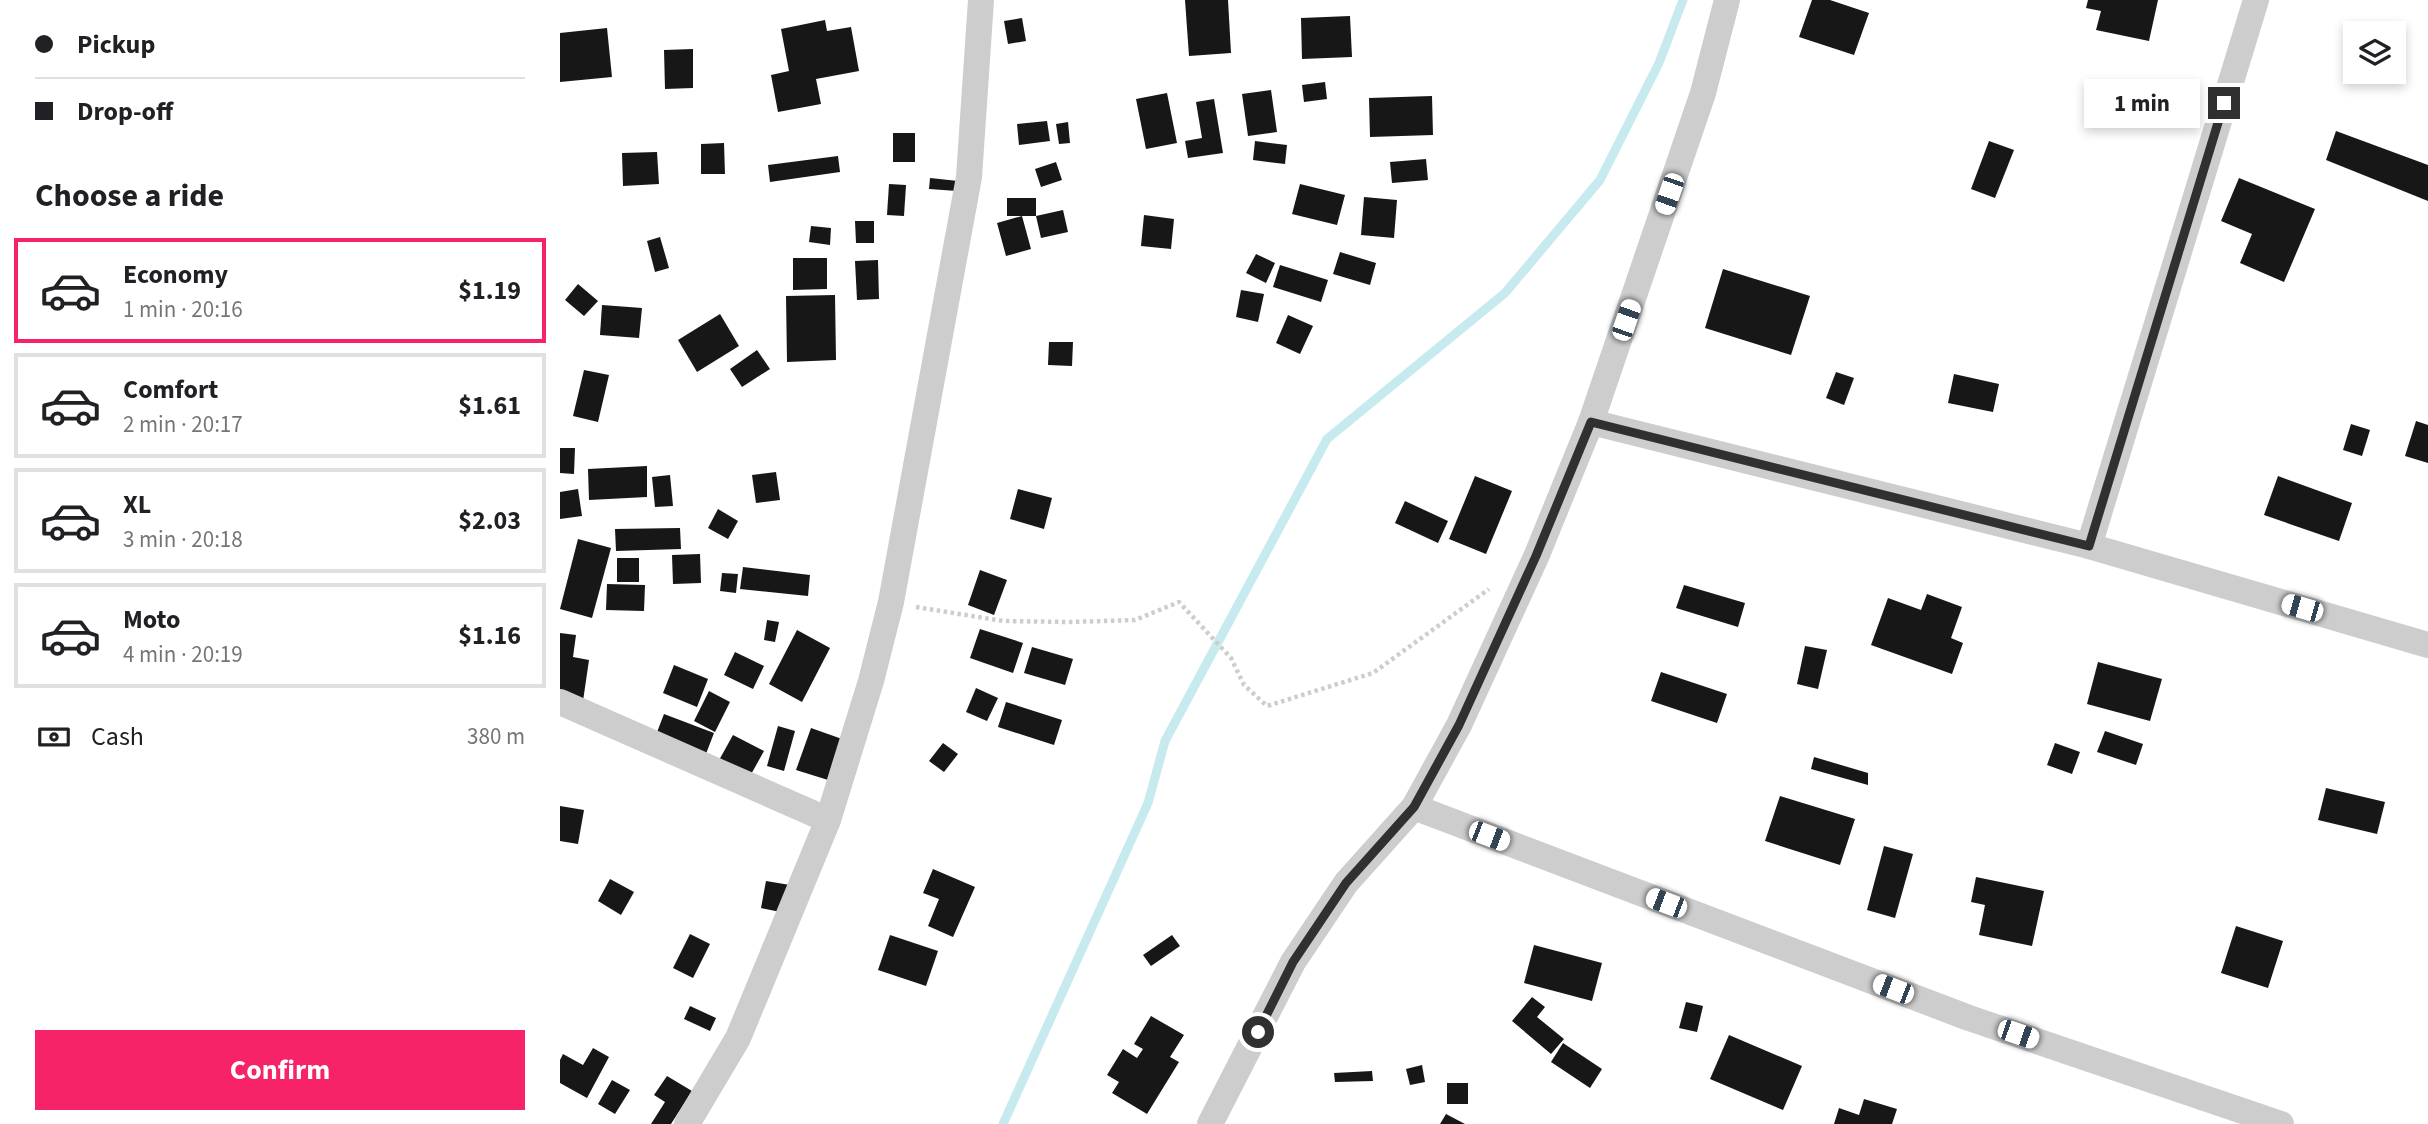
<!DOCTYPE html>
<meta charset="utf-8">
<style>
body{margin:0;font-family:"Source Sans 3",sans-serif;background:#f6f6f6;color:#202124;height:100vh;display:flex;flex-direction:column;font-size:26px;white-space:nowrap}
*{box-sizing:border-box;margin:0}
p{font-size:23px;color:#757577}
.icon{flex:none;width:38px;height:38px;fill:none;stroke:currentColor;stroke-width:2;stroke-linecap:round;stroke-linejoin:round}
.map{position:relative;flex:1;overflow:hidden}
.panel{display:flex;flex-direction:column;background:#fff;width:560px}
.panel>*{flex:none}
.banner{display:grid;align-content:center;height:154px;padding:0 35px;background:#fff}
.fabs{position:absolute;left:1783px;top:21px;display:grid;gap:14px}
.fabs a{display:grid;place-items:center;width:63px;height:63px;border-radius:0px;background:#fff;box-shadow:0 4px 10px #0003;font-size:35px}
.end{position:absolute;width:32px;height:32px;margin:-16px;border:9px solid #303030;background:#fff;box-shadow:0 0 0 4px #fff}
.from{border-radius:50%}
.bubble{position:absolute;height:49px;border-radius:0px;background:#fff;box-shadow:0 4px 10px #0003;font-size:23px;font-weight:700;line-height:49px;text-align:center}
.car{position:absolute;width:21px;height:42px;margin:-21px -10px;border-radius:9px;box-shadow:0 0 5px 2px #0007;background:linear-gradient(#fff 24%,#345 0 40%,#fff 0 76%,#345 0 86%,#fff 0)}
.banner b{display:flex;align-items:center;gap:24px;height:66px;font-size:26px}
.banner b+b{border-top:2px solid #e0e0e0}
.banner i{width:18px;height:18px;background:#202124}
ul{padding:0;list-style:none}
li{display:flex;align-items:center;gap:21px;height:105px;margin:0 14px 10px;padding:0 21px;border:4px solid #e0e0e0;border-radius:0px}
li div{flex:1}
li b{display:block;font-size:26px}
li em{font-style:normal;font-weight:700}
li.on{border-color:#f62369}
li>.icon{width:63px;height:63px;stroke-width:1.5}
h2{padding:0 35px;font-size:32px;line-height:84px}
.pay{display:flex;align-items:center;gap:18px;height:77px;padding:0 35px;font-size:26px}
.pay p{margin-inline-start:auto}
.cta{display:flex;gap:14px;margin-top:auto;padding:14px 35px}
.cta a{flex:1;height:80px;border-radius:0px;background:#f62369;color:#fff;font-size:28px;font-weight:700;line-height:80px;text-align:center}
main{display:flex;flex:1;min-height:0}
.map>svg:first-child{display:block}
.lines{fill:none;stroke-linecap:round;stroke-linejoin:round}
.stream{stroke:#c7eaef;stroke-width:9}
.building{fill:#171717}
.path{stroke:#cdcdcd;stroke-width:4.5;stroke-dasharray:3.5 3.5;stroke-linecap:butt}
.street{stroke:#cdcdcd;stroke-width:26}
.route{stroke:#303030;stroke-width:9}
</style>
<main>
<section class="panel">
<div class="banner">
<b><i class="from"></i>Pickup</b>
<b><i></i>Drop-off</b>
</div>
<h2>Choose a ride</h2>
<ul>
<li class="on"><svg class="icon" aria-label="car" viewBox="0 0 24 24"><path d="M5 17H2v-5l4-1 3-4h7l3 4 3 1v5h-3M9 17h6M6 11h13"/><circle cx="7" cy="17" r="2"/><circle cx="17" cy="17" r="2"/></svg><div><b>Economy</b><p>1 min · 20:16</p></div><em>$1.19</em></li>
<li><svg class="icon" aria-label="car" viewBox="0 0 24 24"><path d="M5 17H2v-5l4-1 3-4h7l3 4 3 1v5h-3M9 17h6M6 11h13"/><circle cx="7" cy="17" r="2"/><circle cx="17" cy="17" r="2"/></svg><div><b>Comfort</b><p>2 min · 20:17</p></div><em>$1.61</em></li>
<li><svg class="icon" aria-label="car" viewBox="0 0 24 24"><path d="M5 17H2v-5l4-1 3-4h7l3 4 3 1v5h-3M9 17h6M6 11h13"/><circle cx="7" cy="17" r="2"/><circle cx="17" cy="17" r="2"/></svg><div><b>XL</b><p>3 min · 20:18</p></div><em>$2.03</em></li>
<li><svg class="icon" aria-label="car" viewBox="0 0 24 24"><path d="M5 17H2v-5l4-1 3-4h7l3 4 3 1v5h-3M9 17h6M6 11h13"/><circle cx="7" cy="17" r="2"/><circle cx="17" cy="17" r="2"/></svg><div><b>Moto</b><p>4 min · 20:19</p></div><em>$1.16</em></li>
</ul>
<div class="pay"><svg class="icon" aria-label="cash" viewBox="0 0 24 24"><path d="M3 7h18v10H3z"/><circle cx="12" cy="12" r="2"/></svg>Cash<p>380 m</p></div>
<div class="cta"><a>Confirm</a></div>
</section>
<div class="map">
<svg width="1868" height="1124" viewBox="0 0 1868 1124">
<rect width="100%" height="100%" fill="#fff"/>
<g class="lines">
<polyline class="stream" points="443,1124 588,803 605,741 767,439 945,293 1040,180 1099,63 1123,0"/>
</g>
<g class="building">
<polygon points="625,0 668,0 671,53 629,56"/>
<polygon points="1252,0 1270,0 1309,13 1294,55 1239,37"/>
<polygon points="1528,0 1598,0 1589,41 1536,30 1541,11 1526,8"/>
<polygon points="790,16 792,57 742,59 741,18"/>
<polygon points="462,18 466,41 448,44 444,21"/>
<polygon points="265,20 267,31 291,27 299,71 256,79 261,104 218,112 211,75 229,71 221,29"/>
<polygon points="47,28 52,77 0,82 0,33"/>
<polygon points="133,49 133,88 105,89 104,50"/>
<polygon points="765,82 767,99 744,102 742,85"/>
<polygon points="711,90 717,132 688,136 682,94"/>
<polygon points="607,93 617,143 586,149 576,99"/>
<polygon points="872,96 873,135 810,137 809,98"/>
<polygon points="654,99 663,153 628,158 625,141 642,138 636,102"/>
<polygon points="487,121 490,141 459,145 457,124"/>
<polygon points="508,122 510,143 499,144 496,124"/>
<polygon points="1776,131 1868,165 1868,201 1766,160"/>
<rect x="333" y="133" width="22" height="29"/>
<polygon points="695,141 727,145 725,164 693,160"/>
<polygon points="1429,141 1454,150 1435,198 1411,189"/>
<polygon points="164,143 165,174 141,174 141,144"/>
<polygon points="97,152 99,184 63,186 62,153"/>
<polygon points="278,156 280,172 210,182 208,165"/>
<polygon points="866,159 868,180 832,183 830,162"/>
<polygon points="496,162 502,180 481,187 475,169"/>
<polygon points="370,178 398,181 397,191 369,189"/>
<polygon points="1679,178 1755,209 1724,282 1680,263 1692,234 1661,221"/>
<polygon points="329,184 346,185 344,216 327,215"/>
<polygon points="740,184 785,195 777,225 732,214"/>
<polygon points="804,197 837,200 834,238 801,235"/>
<polygon points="447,198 476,198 476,216 462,216 471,249 446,256 437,223 462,216 447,216"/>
<polygon points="503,210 508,232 481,238 476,216"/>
<polygon points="584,215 614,219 611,249 581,246"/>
<polygon points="295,221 314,221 314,243 296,243"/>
<polygon points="251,226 271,228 270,245 249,242"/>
<polygon points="100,237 109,268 95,272 87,241"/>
<polygon points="780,252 816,263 810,285 773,274"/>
<polygon points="696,254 715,263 706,283 686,273"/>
<polygon points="233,258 267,258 267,289 233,290"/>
<polygon points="318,260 319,299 297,300 295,261"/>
<polygon points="720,265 768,280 761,302 713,287"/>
<polygon points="1163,269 1250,296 1231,355 1145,328"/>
<polygon points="18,284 38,301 24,316 5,300"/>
<polygon points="681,290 704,294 698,322 676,317"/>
<polygon points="275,295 276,360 227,362 226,296"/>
<polygon points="42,305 82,308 79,338 40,335"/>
<polygon points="160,314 179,346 137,372 118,340"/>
<polygon points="728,315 753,326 740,354 716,343"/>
<polygon points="489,342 513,342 512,366 488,365"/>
<polygon points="197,350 210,369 182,387 170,369"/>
<polygon points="24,370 49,375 38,422 13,416"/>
<polygon points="1276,372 1294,378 1284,405 1266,398"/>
<polygon points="1394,374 1439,384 1433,412 1388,403"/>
<polygon points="1856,421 1868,425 1868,463 1845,456"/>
<polygon points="1791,424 1810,430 1802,456 1783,450"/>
<polygon points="0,448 15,448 14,474 0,473"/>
<polygon points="87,466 87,497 29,500 28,469"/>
<polygon points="216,472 220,500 196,503 192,475"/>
<polygon points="110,475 113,506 95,507 92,477"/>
<polygon points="915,476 952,491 926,554 889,539"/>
<polygon points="1718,476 1792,503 1779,541 1704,515"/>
<polygon points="18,489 22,516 0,519 0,492"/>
<polygon points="458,489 492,498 484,529 450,519"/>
<polygon points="845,501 888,521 878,543 835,523"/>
<polygon points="158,509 178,521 168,539 148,528"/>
<polygon points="120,528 121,549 56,551 55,529"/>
<polygon points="18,539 51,548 32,618 0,609"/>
<polygon points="140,554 141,583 113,584 112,555"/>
<rect x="57" y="558" width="22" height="24"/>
<polygon points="183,567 250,575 248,596 180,589"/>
<polygon points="420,570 447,580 434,615 408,605"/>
<polygon points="162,573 178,574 176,593 160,591"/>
<polygon points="47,584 85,585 84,611 46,610"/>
<polygon points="1124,585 1185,603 1178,627 1116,608"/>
<polygon points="1367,594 1402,607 1391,638 1403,643 1392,674 1311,645 1328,598 1361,610"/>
<polygon points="207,620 219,622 215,642 204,640"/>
<polygon points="420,629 463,643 453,673 410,658"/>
<polygon points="237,630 270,648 242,702 209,684"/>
<polygon points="0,633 16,635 13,657 29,660 23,701 0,697"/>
<polygon points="1245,646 1267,650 1258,689 1237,684"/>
<polygon points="472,647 513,659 505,685 464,673"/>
<polygon points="175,652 204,666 193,689 164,675"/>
<polygon points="1538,662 1602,679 1590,721 1527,704"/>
<polygon points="114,665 148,679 137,707 103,693"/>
<polygon points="1101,672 1167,694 1157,723 1091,701"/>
<polygon points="416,688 438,698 427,721 406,712"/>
<polygon points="149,691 170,702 155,732 134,721"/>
<polygon points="446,702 502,720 494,745 438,727"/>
<polygon points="104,714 154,733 144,759 94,740"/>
<polygon points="218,726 235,731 224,771 207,766"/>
<polygon points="251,728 282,739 268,780 236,770"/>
<polygon points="1545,731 1583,744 1576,765 1537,752"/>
<polygon points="173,735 204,751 189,778 158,762"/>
<polygon points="383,743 398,754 384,772 369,761"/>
<polygon points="1495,743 1520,752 1512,774 1487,765"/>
<polygon points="1254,757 1308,773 1308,785 1251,769"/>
<polygon points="1766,788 1825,802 1817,834 1758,820"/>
<polygon points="1220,796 1295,819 1280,865 1205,841"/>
<polygon points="0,806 24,810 18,844 0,841"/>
<polygon points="1324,846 1353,854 1335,918 1307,910"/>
<polygon points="373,869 415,887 393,937 368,926 379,899 363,893"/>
<polygon points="1416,877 1484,891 1472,946 1419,935 1425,905 1411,902"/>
<polygon points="50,879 74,892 61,915 38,901"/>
<polygon points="206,881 230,885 225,913 201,908"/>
<polygon points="1676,926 1723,941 1708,988 1661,973"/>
<polygon points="130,934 150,944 133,978 113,968"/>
<polygon points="330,935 378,951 366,986 318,970"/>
<polygon points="612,935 620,946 591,966 583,955"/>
<polygon points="974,945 1042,963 1032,1001 964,983"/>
<polygon points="972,997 985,1007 977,1017 1004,1039 991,1054 952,1021"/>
<polygon points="1126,1002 1143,1006 1137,1032 1119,1028"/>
<polygon points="130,1006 156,1018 150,1031 124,1019"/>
<polygon points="591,1016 624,1035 610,1057 619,1062 587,1114 552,1093 559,1082 547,1075 563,1049 577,1058 583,1049 574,1044"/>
<polygon points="1169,1035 1242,1066 1223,1110 1150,1079"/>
<polygon points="1003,1043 1042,1069 1030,1088 991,1062"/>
<polygon points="33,1048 49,1057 27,1098 0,1083 0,1060 3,1054 23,1065"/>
<polygon points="862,1065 865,1082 850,1085 846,1069"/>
<polygon points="812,1071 813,1081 775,1082 774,1073"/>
<polygon points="107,1076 132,1091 111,1124 91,1124 105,1102 94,1095"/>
<polygon points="52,1080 70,1090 55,1114 38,1104"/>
<rect x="887" y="1083" width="21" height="21"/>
<polygon points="1304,1099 1337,1109 1332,1124 1274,1124 1279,1108 1299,1115"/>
<polygon points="886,1114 905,1124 880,1124"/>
</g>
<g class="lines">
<polyline class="path" points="356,607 443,621 510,622 575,620 619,602 671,658 684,685 707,706 813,673 929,589"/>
<g class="street">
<polyline points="1031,422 1529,546 1868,645"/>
<polyline points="1529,546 1696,0"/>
<polyline points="0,702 268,820"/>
<polyline points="854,807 1409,1018 1721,1124"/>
<polyline points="127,1124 178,1038 268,820 311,681 331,602 409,177 421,0"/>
<polyline points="650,1124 733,962 786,883 854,807 899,725 976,557 1031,422 1143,93 1167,0"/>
</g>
</g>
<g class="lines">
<polyline class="route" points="698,1032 733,962 786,883 854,807 899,725 976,556 1031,422 1529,546 1664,103"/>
</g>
</svg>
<div class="fabs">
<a><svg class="icon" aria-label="layers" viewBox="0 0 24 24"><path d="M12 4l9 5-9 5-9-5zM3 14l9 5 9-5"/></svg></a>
</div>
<i class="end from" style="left:698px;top:1032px"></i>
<i class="end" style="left:1664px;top:103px"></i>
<div class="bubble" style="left:1524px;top:79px;width:116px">1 min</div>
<i class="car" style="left:1109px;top:194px;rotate:199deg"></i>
<i class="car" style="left:1066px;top:320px;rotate:19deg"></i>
<i class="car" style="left:1742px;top:608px;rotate:286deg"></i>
<i class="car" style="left:929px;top:836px;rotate:111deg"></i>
<i class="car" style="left:1106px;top:903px;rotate:291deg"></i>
<i class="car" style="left:1333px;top:989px;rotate:291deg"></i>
<i class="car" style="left:1458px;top:1034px;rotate:109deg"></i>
</div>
</main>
